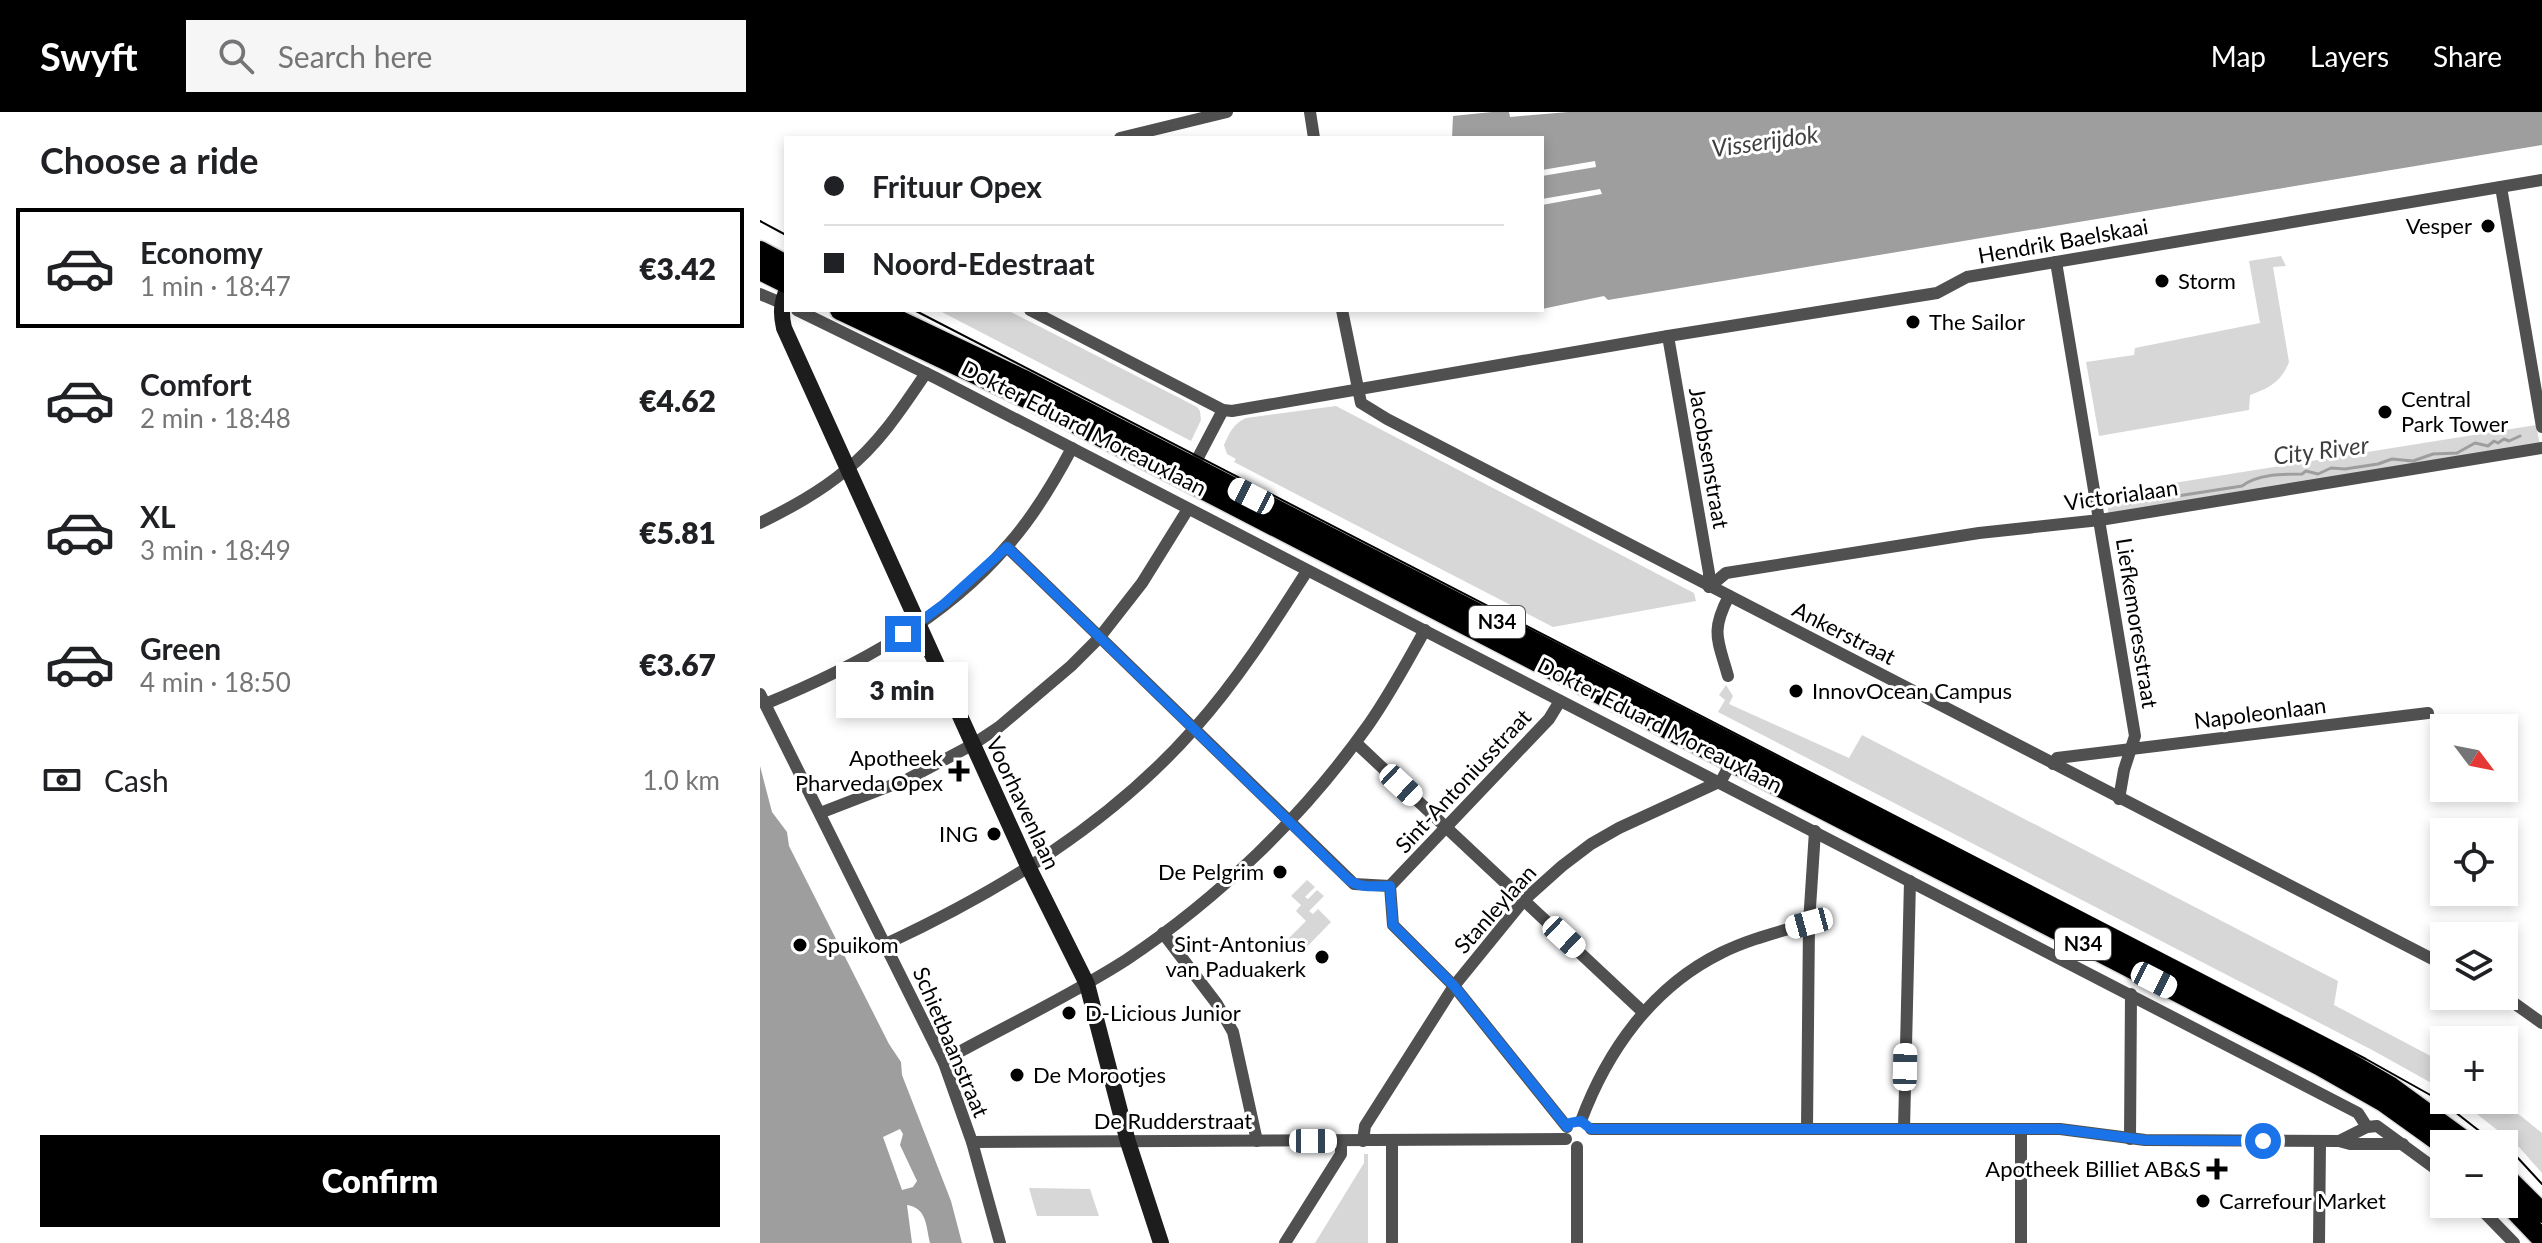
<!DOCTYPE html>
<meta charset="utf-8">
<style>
body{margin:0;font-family:Lato,sans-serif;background:#f6f6f6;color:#202124;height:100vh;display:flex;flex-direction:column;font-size:30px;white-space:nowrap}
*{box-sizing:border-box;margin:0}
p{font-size:26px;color:#757577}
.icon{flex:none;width:44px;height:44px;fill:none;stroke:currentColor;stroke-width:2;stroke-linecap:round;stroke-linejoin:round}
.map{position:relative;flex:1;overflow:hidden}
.sheet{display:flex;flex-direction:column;background:#fff;width:760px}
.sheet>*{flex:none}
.top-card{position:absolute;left:24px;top:24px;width:760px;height:176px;border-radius:0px;box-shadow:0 4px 12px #0003;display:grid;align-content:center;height:176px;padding:0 40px;background:#fff}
.needle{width:52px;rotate:122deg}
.fabs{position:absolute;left:1670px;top:602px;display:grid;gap:16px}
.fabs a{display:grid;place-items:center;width:88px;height:88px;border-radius:0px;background:#fff;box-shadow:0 4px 12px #0003;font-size:40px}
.end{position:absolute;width:36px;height:36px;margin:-18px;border:10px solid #1a73e8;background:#fff;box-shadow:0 0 0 4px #fff}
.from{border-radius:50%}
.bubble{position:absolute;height:56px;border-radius:0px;background:#fff;box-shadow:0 4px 12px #0003;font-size:26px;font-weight:800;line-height:56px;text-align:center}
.car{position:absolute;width:24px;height:48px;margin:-24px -12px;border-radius:10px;box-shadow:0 0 6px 2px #0007;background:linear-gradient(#fff 24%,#345 0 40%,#fff 0 76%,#345 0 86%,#fff 0)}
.top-card b{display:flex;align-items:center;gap:28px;height:76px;font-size:30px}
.top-card b+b{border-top:2px solid #e0e0e0}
.top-card i{width:20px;height:20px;background:#202124}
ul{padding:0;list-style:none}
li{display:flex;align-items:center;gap:24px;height:120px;margin:0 16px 12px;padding:0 24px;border:4px solid transparent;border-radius:0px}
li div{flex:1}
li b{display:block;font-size:30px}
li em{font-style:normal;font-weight:800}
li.current{border-color:#000}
li>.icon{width:72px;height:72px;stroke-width:1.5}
h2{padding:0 40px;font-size:36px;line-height:96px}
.pay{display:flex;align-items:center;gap:20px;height:88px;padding:0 40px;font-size:30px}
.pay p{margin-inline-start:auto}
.cta{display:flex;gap:16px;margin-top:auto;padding:16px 40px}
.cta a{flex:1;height:92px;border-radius:0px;background:#000;color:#fff;font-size:32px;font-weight:800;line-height:92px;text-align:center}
header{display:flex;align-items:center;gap:48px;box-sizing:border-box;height:112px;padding:0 40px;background:#000;color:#fff}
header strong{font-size:38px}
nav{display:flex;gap:44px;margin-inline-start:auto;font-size:28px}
.search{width:560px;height:72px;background:#f6f6f6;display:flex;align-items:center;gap:20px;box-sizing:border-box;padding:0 28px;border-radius:0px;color:#757577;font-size:30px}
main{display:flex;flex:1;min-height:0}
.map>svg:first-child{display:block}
.green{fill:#d7d7d7}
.water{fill:#9e9e9e;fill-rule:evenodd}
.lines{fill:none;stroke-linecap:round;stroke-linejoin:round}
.stream{stroke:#9e9e9e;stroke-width:3}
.primary-casing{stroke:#dbdbdb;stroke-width:23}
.street{stroke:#505050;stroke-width:12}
.secondary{stroke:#1d1d1d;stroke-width:16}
.primary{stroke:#000;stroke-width:20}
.tram{stroke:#000;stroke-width:2}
.route{stroke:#1a73e8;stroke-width:10}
.poi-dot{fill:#000;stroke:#fff;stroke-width:3}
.labels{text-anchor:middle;stroke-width:6;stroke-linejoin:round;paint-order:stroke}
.shield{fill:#fff;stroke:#4c4c4c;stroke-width:2}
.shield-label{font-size:20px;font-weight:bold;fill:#000}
.poi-label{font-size:22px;fill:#000;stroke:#fff;text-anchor:start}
.street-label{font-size:22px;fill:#000;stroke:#fff}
.water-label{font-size:24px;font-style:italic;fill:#3f3f3f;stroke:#fff}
</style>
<header>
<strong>Swyft</strong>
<div class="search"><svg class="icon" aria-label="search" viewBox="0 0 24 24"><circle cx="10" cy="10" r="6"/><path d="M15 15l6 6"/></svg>Search here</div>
<nav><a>Map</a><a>Layers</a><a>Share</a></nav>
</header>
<main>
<section class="sheet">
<h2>Choose a ride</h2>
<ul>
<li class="current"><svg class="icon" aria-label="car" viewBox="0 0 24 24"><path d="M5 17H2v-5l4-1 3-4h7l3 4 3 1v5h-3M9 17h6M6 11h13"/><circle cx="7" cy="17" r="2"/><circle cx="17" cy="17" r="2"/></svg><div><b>Economy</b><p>1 min · 18:47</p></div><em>€3.42</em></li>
<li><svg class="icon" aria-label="car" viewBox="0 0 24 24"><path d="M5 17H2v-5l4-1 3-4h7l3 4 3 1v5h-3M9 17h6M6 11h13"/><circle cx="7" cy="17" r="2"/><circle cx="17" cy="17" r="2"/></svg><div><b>Comfort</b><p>2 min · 18:48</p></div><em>€4.62</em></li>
<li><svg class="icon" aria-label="car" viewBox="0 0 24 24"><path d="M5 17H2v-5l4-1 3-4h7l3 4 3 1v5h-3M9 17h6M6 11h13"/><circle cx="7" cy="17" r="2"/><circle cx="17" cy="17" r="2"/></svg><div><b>XL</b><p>3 min · 18:49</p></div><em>€5.81</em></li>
<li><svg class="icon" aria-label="car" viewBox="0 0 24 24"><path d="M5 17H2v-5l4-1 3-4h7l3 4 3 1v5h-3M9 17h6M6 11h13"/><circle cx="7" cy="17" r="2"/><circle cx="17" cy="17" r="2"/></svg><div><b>Green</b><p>4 min · 18:50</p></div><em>€3.67</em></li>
</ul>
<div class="pay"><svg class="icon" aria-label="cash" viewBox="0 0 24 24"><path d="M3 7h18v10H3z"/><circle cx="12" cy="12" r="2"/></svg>Cash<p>1.0 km</p></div>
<div class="cta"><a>Confirm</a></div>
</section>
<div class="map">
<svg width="1782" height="1131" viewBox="0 0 1782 1131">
<rect width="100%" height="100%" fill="#fff"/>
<g class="green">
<path d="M1521,144L1526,154L1513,155L1529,250C1521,270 1509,276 1490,283L1489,298L1339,324L1326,250L1374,243L1375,236L1500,211L1489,149Z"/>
<polygon points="178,198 247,198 437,295 440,299 441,308 431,329"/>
<path d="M576,294L934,481L936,489L793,515L474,350L476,347L467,342L464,333C470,320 473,312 486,306Z"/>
<polygon points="1776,313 1780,333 1349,403 1345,382"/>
<polygon points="966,573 973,584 969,592 1089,646 1102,623 1578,869 1574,893 1684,951 1684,978 1614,939 958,600 965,588 959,583"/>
<polygon points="547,768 555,775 545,785 548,787 557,778 564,784 549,799 553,802 558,797 571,810 539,843 525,830 546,809 536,799 541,793 531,784"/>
<polygon points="1699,988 1741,988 1782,1021 1782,1061 1759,1035"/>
<polygon points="604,1042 608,1042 608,1131 555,1131 604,1051"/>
<polygon points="269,1076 330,1077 339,1104 277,1104"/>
</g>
<g class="water">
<polygon points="732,0 749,0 750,5 808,0 1782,0 1782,33 848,188 844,184 782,197 782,93 842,82 840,77 782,87 782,64 836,55 835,49 782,58 782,26 692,26 693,4"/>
<path d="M0,654L12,700L27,720L29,734L129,932L141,950L142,963L191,1089L202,1131H170C166,1114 167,1096 147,1093L152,1131H0ZM140,1017L143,1022L140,1033L157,1069L153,1075L142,1078L123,1025Z"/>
</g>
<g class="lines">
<path class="stream" d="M1366,392L1482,374C1498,362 1522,362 1542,362L1546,359L1558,362L1571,356L1585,357L1618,352L1632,347L1653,349L1673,342L1697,341L1715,331L1728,334L1734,329L1738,331L1744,327L1749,329L1760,324"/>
<g class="primary-casing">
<g id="primary">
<polyline points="0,139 26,153"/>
<polyline points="0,158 26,171"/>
<polyline points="80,198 268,287 1559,953 1624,990 1684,1033"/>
<polyline points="117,198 262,267 1567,938 1631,975 1709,1032"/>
<polyline points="1744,1063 1782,1101"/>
<polyline points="1744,1087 1782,1127"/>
</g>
</g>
<g class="street">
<polyline points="550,0 554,26"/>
<polyline points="360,26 467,0"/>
<polyline points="1741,75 1782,315"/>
<polyline points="1296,150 1375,624 1364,658 1359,687"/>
<polyline points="0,182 26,193"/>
<polyline points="37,198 176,266 1598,1001 1607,1015"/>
<polyline points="270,198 463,298 472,299 908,224 1177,181 1207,165 1782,68"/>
<polyline points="582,198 601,291 627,307 1684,853"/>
<polyline points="908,224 949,461 949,475"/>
<polyline points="431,359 463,298"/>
<path d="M0,411C30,396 60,380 86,358C119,332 143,295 166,261"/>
<polyline points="247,435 594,772 630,774 633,813 694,874 807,1015"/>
<polyline points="949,475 966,461 1219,421 1340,408 1782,336"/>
<path d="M968,564C958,528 950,520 969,484"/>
<polyline points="0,582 184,951 212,1030 240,1131"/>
<path d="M5,592C95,555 184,508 248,433C274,404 294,370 312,336"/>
<polyline points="596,631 883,900"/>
<polyline points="1293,652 1297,646 1668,601"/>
<polyline points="60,701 148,667 212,633 239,615 311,554 339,526 382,471 428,397"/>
<polyline points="630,774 789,607 800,589"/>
<polyline points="403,821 457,892 473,920 497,1029"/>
<path d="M126,832C240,779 350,712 434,617C477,569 512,514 547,459"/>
<polyline points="1744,884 1782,911"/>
<path d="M184,951L201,939C256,909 313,882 366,848C459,786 544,704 609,612C630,582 647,550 665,518"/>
<path d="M821,1009C847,939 892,875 961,841C989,827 1019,820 1049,811"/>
<polyline points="1047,1016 1049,811 1055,719"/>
<polyline points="831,1017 1300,1017 1385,1028 1579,1029 1590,1032 1643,1032"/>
<polyline points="1144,1017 1150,769"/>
<polyline points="1261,1017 1261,1131"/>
<polyline points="1370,1027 1371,882"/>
<polyline points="603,1029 605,1014 694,874 764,788 802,754 831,732 859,716 961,669 973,647"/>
<polyline points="1579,1029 1607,1015 1617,1014 1684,1063"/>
<polyline points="212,1030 806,1027"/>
<polyline points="817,1035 817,1131"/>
<polyline points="1716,1092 1754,1131"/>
<polyline points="525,1131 581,1042 581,1029"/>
<polyline points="632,1131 632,1029"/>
<polyline points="1559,1131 1560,1030"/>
</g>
<path class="secondary" d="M26,180C21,193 21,203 24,216L269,756L327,872L368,1030L401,1131"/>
<use href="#primary" class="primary"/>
<g class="tram">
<polyline points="0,109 26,123"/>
<polyline points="154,198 1606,947 1681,989 1736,1032"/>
<polyline points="1733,1019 1782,1072"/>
</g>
</g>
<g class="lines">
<path class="route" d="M143,522L184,492L247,435L588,767C599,777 616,774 630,774L633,813L694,874L807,1015L810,1011L821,1009L831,1017H1300L1385,1028L1503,1029"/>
</g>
<g class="poi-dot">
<circle cx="1728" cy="114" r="8"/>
<circle cx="1402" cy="169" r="8"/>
<circle cx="1153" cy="210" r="8"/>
<circle cx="1625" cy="300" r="8"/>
<circle cx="1036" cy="579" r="8"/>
<path d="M195 647h8v8h8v8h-8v8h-8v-8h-8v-8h8z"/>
<circle cx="234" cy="722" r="8"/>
<circle cx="520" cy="760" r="8"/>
<circle cx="40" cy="833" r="8"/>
<circle cx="562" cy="845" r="8"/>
<circle cx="309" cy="901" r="8"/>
<circle cx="257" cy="963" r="8"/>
<path d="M1453 1045h8v8h8v8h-8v8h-8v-8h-8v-8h8z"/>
<circle cx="1443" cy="1089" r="8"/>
</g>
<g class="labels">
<g class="shield">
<rect x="709" y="494" width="56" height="32" rx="6"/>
<rect x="1295" y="816" width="56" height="32" rx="6"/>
</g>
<g class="shield-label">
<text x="737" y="517">N34</text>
<text x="1323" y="839">N34</text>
</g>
<g class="poi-label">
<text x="1712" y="122" text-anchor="end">Vesper</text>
<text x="1418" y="177">Storm</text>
<text x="1169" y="218">The Sailor</text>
<text x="1641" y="295">Central<tspan x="1641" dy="25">Park Tower</tspan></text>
<text x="1052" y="587">InnovOcean Campus</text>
<text x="183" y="654" text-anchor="end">Apotheek<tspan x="183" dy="25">Pharveda Opex</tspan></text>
<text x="218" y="730" text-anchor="end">ING</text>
<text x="504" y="768" text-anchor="end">De Pelgrim</text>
<text x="546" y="840" text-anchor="end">Sint-Antonius<tspan x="546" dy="25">van Paduakerk</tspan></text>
<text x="56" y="841">Spuikom</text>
<text x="325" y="909">D-Licious Junior</text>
<text x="273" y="971">De Morootjes</text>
<text x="1441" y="1065" text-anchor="end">Apotheek Billiet AB&amp;S</text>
<text x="1459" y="1097">Carrefour Market</text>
</g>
<g class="street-label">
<text transform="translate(1303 129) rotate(-10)" y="8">Hendrik Baelskaai</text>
<text transform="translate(324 316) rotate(27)" y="8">Dokter Eduard Moreauxlaan</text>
<text transform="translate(949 346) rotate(80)" y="8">Jacobsenstraat</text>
<text transform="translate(1361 383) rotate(-8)" y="8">Victorialaan</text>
<text transform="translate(1377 511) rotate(81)" y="8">Liefkemoresstraat</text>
<text transform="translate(1084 521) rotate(27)" y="8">Ankerstraat</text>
<text transform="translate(1500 601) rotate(-7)" y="8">Napoleonlaan</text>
<text transform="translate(900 613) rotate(27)" y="8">Dokter Eduard Moreauxlaan</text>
<text transform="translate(703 669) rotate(-47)" y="8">Sint-Antoniusstraat</text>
<text transform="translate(263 691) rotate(65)" y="8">Voorhavenlaan</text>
<text transform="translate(735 797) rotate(-48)" y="8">Stanleylaan</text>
<text transform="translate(191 930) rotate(67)" y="8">Schietbaanstraat</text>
<text x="413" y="1017">De Rudderstraat</text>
</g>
<g class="water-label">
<text transform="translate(1005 30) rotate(-8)" y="8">Visserijdok</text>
<text transform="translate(1561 339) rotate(-7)" y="8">City River</text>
</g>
</g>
</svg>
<div class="fabs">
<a><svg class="needle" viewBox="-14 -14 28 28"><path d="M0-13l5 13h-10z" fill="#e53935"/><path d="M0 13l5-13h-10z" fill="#757577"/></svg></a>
<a><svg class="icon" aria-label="locate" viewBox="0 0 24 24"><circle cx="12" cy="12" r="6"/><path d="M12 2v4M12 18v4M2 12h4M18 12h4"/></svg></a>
<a><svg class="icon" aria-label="layers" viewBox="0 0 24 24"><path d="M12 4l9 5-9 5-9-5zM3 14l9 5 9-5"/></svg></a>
<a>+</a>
<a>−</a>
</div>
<i class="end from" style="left:1503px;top:1029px"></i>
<i class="end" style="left:143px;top:522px"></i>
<div class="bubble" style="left:76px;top:550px;width:132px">3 min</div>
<i class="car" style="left:491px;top:384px;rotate:297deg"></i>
<i class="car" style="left:641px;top:673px;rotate:133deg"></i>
<i class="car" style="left:1049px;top:811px;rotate:255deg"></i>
<i class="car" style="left:804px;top:825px;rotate:133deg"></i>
<i class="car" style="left:1394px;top:868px;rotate:117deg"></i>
<i class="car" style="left:1145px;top:955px;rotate:1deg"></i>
<i class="car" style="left:553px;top:1029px;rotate:90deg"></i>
<div class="top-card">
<b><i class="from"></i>Frituur Opex</b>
<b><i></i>Noord-Edestraat</b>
</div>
</div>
</main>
